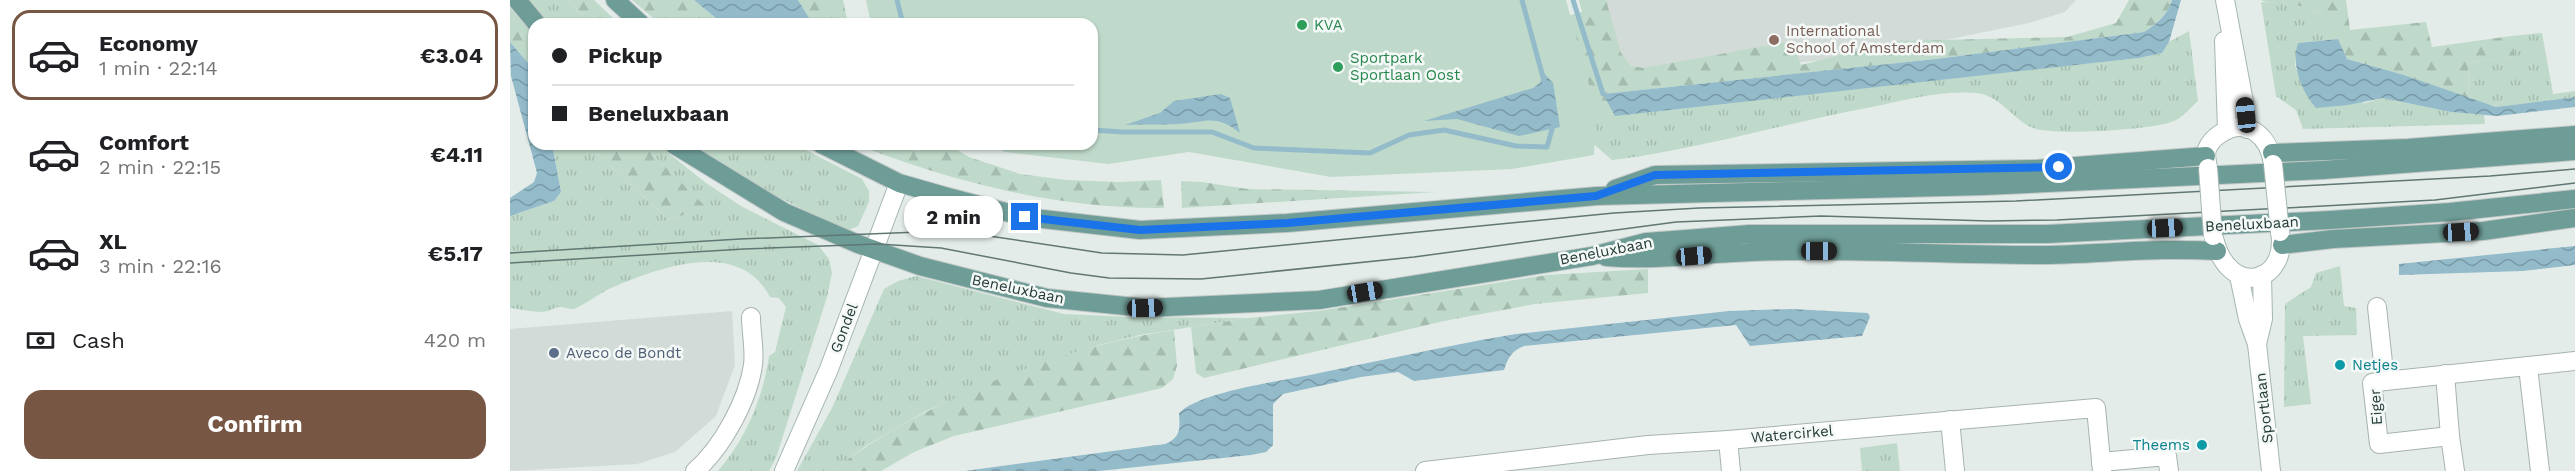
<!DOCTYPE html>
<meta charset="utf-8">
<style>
body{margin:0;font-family:"Work Sans",sans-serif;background:#f6f6f6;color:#202124;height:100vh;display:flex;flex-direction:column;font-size:22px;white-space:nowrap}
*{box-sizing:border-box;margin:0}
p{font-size:20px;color:#757577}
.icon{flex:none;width:33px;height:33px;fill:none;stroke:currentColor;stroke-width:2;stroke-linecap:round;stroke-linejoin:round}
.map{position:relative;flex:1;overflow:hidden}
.drawer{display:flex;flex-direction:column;background:#fff;width:510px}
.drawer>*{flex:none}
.guide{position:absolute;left:18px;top:18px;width:570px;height:132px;border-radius:18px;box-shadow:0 2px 4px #0004;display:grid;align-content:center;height:132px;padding:0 24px;background:#fff}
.end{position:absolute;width:27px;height:27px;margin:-14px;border:8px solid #1a73e8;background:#fff;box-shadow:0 0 0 3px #fff}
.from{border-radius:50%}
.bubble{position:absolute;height:42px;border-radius:18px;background:#fff;box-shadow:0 2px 4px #0004;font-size:20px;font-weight:700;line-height:42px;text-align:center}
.car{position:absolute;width:18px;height:36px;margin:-18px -9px;border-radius:8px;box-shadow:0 0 4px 2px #0007;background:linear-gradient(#222 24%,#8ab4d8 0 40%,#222 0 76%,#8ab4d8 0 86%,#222 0)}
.guide b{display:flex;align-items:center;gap:21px;height:57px;font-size:22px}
.guide b+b{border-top:2px solid #e0e0e0}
.guide i{width:15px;height:15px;background:#202124}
ul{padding:10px 0 0;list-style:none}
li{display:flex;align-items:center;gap:18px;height:90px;margin:0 12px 9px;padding:0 12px;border:3px solid transparent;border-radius:18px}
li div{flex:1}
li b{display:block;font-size:22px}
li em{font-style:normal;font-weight:700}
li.current{border-color:#775644}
li>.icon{width:54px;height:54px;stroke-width:1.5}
.pay{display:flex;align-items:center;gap:15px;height:66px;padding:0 24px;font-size:22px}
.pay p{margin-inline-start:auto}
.primary-button{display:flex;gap:12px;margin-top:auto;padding:12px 24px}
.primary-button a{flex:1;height:69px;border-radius:18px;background:#775644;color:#fff;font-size:24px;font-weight:700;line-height:69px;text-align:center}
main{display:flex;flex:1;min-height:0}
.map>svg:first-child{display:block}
.built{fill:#d2dbd8}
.grass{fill:url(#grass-tufts)}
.forest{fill:url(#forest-firs)}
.pitch{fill:#bfdaca}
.water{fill:url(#water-waves)}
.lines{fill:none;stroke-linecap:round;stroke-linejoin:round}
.stream{stroke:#93bbca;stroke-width:5}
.street-casing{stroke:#a7b3b0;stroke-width:20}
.secondary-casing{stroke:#a4b6b2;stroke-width:20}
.primary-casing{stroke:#c2c8c7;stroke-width:20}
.street{stroke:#fff;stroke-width:18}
.secondary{stroke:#fff;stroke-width:18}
.primary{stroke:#6e9c96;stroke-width:18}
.tram{stroke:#607773;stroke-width:1.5}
.secondary-bridge-casing{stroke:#a4b6b2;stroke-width:20;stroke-linecap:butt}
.secondary-bridge{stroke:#fff;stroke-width:18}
.route{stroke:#1a73e8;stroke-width:8}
.leisure-dot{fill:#2e9e5b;stroke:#f4f9f7;stroke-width:2}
.education-dot{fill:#8d6e63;stroke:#f4f9f7;stroke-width:2}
.service-dot{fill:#5c6f8a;stroke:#f4f9f7;stroke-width:2}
.culture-dot{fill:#0f9aa8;stroke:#f4f9f7;stroke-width:2}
.labels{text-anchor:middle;stroke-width:5;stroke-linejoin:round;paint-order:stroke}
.leisure-label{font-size:15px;fill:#27864d;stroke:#f4f9f7;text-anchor:start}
.education-label{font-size:15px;fill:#785e54;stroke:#f4f9f7;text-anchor:start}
.street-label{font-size:15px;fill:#253b38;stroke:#f4f9f7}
.service-label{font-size:15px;fill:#4e5e75;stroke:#f4f9f7;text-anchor:start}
.culture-label{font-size:15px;fill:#0d838f;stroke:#f4f9f7;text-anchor:start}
</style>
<main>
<section class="drawer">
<ul>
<li class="current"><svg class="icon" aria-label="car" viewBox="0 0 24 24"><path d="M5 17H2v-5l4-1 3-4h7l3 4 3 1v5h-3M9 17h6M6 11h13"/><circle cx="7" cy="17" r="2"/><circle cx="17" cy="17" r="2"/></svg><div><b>Economy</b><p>1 min · 22:14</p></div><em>€3.04</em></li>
<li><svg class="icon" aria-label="car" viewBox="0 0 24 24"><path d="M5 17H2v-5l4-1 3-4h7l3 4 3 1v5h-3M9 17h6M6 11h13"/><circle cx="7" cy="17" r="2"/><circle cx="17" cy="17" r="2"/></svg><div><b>Comfort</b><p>2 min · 22:15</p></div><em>€4.11</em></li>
<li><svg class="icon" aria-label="car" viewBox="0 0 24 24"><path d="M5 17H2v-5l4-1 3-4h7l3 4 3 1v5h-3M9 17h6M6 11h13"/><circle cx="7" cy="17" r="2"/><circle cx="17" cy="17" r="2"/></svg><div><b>XL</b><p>3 min · 22:16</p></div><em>€5.17</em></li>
</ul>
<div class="pay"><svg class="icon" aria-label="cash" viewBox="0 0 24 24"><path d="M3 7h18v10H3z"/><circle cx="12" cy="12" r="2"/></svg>Cash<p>420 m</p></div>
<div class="primary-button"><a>Confirm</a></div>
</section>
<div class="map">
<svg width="2065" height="471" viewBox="0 0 2065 471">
<defs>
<pattern id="grass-tufts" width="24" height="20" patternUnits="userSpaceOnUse" patternTransform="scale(1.5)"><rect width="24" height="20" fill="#bfdaca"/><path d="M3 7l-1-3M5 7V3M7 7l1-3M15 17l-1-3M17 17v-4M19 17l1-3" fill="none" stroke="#a4bcae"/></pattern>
<pattern id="forest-firs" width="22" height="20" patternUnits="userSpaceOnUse" patternTransform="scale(1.5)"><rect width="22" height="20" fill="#bfdaca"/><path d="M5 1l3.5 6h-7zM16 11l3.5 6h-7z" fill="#a4bcae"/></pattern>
<pattern id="water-waves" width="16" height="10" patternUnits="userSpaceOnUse" patternTransform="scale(1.5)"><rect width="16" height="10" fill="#93bbca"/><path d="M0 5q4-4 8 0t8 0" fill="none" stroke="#7899a5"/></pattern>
</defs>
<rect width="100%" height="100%" fill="#e4ece9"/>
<g class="built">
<polygon points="1081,0 1566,0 1555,12 1519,23 1352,57 1102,78"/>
<polygon points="222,311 225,365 206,416 165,452 127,464 0,471 0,329"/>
</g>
<g class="grass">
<polygon points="18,0 57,0 82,24 41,24"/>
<path d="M1751,2C1786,3 1812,4 1828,39L1788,43L1785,65L1792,86L1855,103L1873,98L1941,112L1974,115L1975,124L1793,129L1786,110L1766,96Z"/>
<path d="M1679,31L1688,101C1681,107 1672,118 1664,121C1643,130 1543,136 1523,128C1503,120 1489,94 1466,93C1432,90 1395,100 1362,107C1275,123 1190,149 1102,160L1080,141L1081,118L1091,115L1629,58L1652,53L1659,42Z"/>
<polygon points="2032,33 2043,94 2065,91 2065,97 1987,107 1959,99 1958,63 2004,56 2001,36"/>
<path d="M42,144H77L159,220L195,207L132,144H147L196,183L231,206L308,245L319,259L322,273L317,297L266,458L259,471H208C236,439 253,398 259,356L265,352L276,307L269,298L260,297C229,237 147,268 99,289C90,293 72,307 63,309C59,309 54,307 49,307C43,308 38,312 32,312C21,312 10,309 0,308V216L44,201L51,192Z"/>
<path d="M183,144H284L352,179L359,191V202L348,226L339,230C283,206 231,180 183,144Z"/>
<polygon points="1830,266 1834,306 1846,308 1847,335 1793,336 1801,404 1774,407 1775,304 1801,287 1806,273"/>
<polygon points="406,276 554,314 621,317 739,318 630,335 589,345 493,378 416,411 357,445 322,471 287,471 322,408 374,289 388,281"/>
<polygon points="1387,443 1390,471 1352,471 1350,448"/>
</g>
<g class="forest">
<polygon points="57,0 84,0 109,24 82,24"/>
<polygon points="122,0 184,0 213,24 150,24"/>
<polygon points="288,0 333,0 338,24 303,24"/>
<path d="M1069,0H1096L1111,53L1121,66L1134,68L1282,41L1291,65L1386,41L1557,37L1606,23L1619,0H1662C1658,15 1646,23 1634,32L1426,59L1094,94L1105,116L1081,118L1053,17L1072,12Z"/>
<path d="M1751,0H1836L1840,30L1916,22L1922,47L2001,36L2005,56L1958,63L1959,99L1894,75L1837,59C1822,28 1817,8 1779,4C1770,3 1757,3 1751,0Z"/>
<polygon points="0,8 24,35 24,70 0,42"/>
<polygon points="77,144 132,144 196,207 159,220"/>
<path d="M345,144H388L409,151L416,144H437L459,157L510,174L556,180L610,182L651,180L654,208C547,209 443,182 345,144Z"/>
<polygon points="671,181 692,182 738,189 925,192 672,208"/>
<polygon points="1138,269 1138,293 1025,304 934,321 694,378 686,373 681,327 739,318 808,311 1037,275"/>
<path d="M664,330L667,366L663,379L652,388L444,436L404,452L371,471H322C410,402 553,346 664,330Z"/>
</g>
<polygon class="pitch" points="356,0 1056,0 1086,110 1084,155 1002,169 821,177 679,152 598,164 495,152 478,144 582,144 582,24 361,24"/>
<g class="water">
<polygon points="184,0 288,0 303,24 213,24"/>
<path d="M1662,0H1671L1659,42L1652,53L1629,58L1105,116L1093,94L1426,59L1634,32C1646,24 1658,15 1662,0Z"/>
<path d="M1828,39L1837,59L1894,75L1986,107L2065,97V107L1987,116L1941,112L1873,98L1838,105L1806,108C1791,91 1781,65 1788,43Z"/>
<polygon points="0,42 24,70 24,144 42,144 51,192 44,201 0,216 0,198 24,182 27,173 1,76"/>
<polygon points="1033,72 1043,83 1050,127 1009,136 947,119 914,121 1023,88 1030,83"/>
<path d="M711,94L720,98L730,133C704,113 696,123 667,124C650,125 632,124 615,125L650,113L664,101Z"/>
<polygon points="2065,246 2065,265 2013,271 1889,275 1889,264"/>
<path d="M1281,309L1358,313L1360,317L1352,336L1240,346L1226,325L1014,346C1001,351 998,358 994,370L904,381L888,372L851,377L782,392L773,394L763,404V445L756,452L741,455L589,471H455L655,444C671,438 670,428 669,413C689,392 770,381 800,375C857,363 914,351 971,340L1006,334L1219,311Z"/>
</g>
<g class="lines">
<g class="stream">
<polyline points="387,0 393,24"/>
<polyline points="1012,0 1034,81"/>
<polyline points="1063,0 1093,94"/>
<polyline points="582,130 613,132 702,132 744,148 860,153 899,135 934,130 1006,146 1037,147 1044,122"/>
</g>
<g class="street-casing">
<g id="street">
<polyline points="1867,307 1875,381 1862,383 1869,444 1940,436"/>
<polyline points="2018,367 2030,471"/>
<polyline points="1935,374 1940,436 1945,471"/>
<polyline points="1875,381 2065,361"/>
<polyline points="1440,420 1445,471"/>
<polyline points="1218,440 1221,471"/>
<polyline points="1591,462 1657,456 1659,471"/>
<path d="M185,471C212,448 238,400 243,365C245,350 241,332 241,317"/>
<polyline points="915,471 1138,445 1218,440 1586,408 1592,471"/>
</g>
</g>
<g class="secondary-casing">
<g id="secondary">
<polyline points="1715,0 1734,102 1737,129"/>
<polyline points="1714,41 1717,130"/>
<path d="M1698,168C1697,162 1695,154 1697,149C1700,142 1704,138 1710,134C1737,116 1759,136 1763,164"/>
<path d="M1704,238C1719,300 1779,283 1770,232"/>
<polyline points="1729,276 1738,319 1747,344 1761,471"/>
<polyline points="1747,344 1753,319 1752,275"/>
<polyline points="274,471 319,369 389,183"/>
</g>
</g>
<g class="primary-casing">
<g id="primary">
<polyline points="7,0 27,24"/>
<polyline points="105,0 131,24"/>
<polyline points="163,144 274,212 348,244 410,266 537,298 635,308 809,300 1082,256 1136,242 1163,240 1240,234 1537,234 1820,220 1940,212 2065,199"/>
<polyline points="311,144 389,183 438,197 515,217 630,230 777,223 1087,196 1474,186 1813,170 2065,151"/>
<polyline points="1762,153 1898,148 2065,135"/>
<polyline points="1105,189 1145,175 1526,169 1696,156"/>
<polyline points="1772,245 1823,239 1973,231 2065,218"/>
<path d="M1096,257C1146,261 1192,254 1242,252C1336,248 1430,255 1525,255C1586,255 1646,247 1707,251"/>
</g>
</g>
<use href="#street" class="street"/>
<use href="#secondary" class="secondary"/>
<use href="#primary" class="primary"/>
<g class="tram">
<polyline points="0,253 230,239 409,232 479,236 592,253 673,255 1104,213 1189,208 1506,201 1980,176 2065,169"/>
<polyline points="0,263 234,249 368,244 431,248 561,273 599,278 691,279 904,257 1166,222 1311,216 1479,221 1547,220 1925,200 2065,183"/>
</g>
<g class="secondary-bridge-casing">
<g id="secondary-bridge">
<polyline points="1763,164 1770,232"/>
<polyline points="1698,168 1703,236"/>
</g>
</g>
<use href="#secondary-bridge" class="secondary-bridge"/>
</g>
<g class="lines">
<polyline class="route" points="515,217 630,230 777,223 1086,196 1145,175 1549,167"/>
</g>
<g class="leisure-dot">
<circle cx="792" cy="25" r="6"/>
<circle cx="828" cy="67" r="6"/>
</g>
<circle class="education-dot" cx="1264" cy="40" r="6"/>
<circle class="service-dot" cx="44" cy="353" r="6"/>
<g class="culture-dot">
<circle cx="1830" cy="365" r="6"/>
<circle cx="1692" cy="445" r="6"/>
</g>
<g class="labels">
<g class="leisure-label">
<text x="804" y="30">KVA</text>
<text x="840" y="63">Sportpark<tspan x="840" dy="17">Sportlaan Oost</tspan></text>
</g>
<g class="education-label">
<text x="1276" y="36">International<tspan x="1276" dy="17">School of Amsterdam</tspan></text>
</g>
<g class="street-label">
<text transform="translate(1742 224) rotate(-3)" y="5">Beneluxbaan</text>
<text transform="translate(1096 251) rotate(-11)" y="5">Beneluxbaan</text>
<text transform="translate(508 289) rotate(12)" y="5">Beneluxbaan</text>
<text transform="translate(334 328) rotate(-69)" y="5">Gondel</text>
<text transform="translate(1866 407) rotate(-93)" y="5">Eiger</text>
<text transform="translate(1754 408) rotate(-96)" y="5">Sportlaan</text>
<text transform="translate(1282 434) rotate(-5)" y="5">Watercirkel</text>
</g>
<g class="service-label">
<text x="56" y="358">Aveco de Bondt</text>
</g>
<g class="culture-label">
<text x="1842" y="370">Netjes</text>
<text x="1680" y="450" text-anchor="end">Theems</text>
</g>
</g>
</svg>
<i class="end from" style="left:1549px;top:167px"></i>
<i class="end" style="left:515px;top:217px"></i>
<div class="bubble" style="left:394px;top:196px;width:99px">2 min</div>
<i class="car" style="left:1736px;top:115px;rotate:354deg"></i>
<i class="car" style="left:1655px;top:228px;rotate:87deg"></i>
<i class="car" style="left:1951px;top:232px;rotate:87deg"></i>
<i class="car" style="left:1309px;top:251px;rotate:90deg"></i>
<i class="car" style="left:1184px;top:256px;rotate:85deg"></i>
<i class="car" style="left:855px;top:292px;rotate:81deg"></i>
<i class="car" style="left:635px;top:308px;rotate:88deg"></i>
<div class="guide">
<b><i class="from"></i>Pickup</b>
<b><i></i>Beneluxbaan</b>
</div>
</div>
</main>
